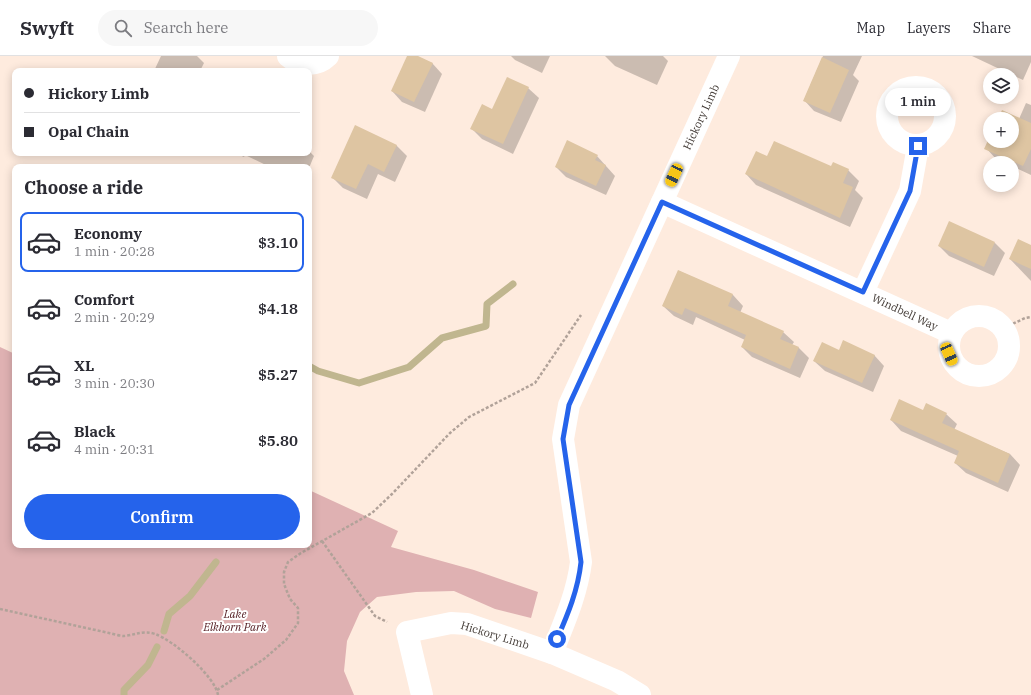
<!DOCTYPE html>
<meta charset="utf-8">
<style>
body{margin:0;font-family:"IBM Plex Serif",serif;background:#f7f7f7;color:#2b2b33;height:100vh;display:flex;flex-direction:column;font-size:15px;white-space:nowrap}
*{box-sizing:border-box;margin:0}
p{font-size:13px;color:#7c7c81}
.icon{flex:none;width:22px;height:22px;fill:none;stroke:currentColor;stroke-width:2;stroke-linecap:round;stroke-linejoin:round}
.map{position:relative;flex:1;overflow:hidden}
.drawer{position:absolute;left:12px;top:108px;width:300px;height:384px;display:flex;flex-direction:column;background:#fff;border-radius:8px;box-shadow:0 2px 10px #0003}
.drawer>*{flex:none}
.top-card{position:absolute;left:12px;top:12px;width:300px;height:88px;border-radius:8px;box-shadow:0 2px 10px #0003;display:grid;align-content:center;height:88px;padding:0 12px;background:#fff}
.tools{position:absolute;left:983px;top:12px;display:grid;gap:8px}
.tools a{display:grid;place-items:center;width:36px;height:36px;border-radius:50%;background:#fff;box-shadow:0 2px 10px #0003;font-size:20px}
.end{position:absolute;width:18px;height:18px;margin:-9px;border:5px solid #2563eb;background:#fff;box-shadow:0 0 0 2px #fff}
.from{border-radius:50%}
.bubble{position:absolute;height:28px;border-radius:14px;background:#fff;box-shadow:0 2px 10px #0003;font-size:13px;font-weight:600;line-height:28px;text-align:center}
.car{position:absolute;width:12px;height:24px;margin:-12px -6px;border-radius:5px;box-shadow:0 0 3px 1px #0007;background:linear-gradient(#f5c518 24%,#345 0 40%,#f5c518 0 76%,#345 0 86%,#f5c518 0)}
.top-card b{display:flex;align-items:center;gap:14px;height:38px;font-size:15px}
.top-card b+b{border-top:1px solid #e1e1e2}
.top-card i{width:10px;height:10px;background:#2b2b33}
ul{padding:0;list-style:none}
li{display:flex;align-items:center;gap:12px;height:60px;margin:0 8px 6px;padding:0 4px;border:2px solid transparent;border-radius:8px}
li div{flex:1}
li b{display:block;font-size:15px}
li em{font-style:normal;font-weight:600}
li.current{border-color:#2563eb}
li>.icon{width:36px;height:36px;stroke-width:1.5}
h2{padding:0 12px;font-size:18px;line-height:48px}
.cta{display:flex;gap:8px;margin-top:auto;padding:8px 12px}
.cta a{flex:1;height:46px;border-radius:24px;background:#2563eb;color:#fff;font-size:16px;font-weight:600;line-height:46px;text-align:center}
header{display:flex;align-items:center;gap:24px;box-sizing:border-box;height:56px;padding:0 20px;background:#fff;border-bottom:1px solid #e1e1e2}
header strong{font-size:19px}
nav{display:flex;gap:22px;margin-inline-start:auto;font-size:14px}
.search{width:280px;height:36px;background:#f7f7f7;display:flex;align-items:center;gap:10px;box-sizing:border-box;padding:0 14px;border-radius:22px;color:#7c7c81;font-size:15px}
.map>svg:first-child{display:block}
.green{fill:#dfb1b2}
.shadow{fill:#0003}
.lines{fill:none;stroke-linecap:round;stroke-linejoin:round}
.stream{stroke:#c0b68f;stroke-width:7}
.building{fill:#dec5a2}
.path{stroke:#b1a299;stroke-width:2.5;stroke-dasharray:3 2;stroke-linecap:butt}
.minor{stroke:#fff;stroke-width:22}
.route{stroke:#2563eb;stroke-width:5}
.labels{text-anchor:middle;stroke-width:4;stroke-linejoin:round;paint-order:stroke}
.street-label{font-size:11px;fill:#413934;stroke:#fff}
.park-label{font-size:11px;font-style:italic;fill:#50181e;stroke:#fff}
</style>
<header>
<strong>Swyft</strong>
<div class="search"><svg class="icon" aria-label="search" viewBox="0 0 24 24"><circle cx="10" cy="10" r="6"/><path d="M15 15l6 6"/></svg>Search here</div>
<nav><a>Map</a><a>Layers</a><a>Share</a></nav>
</header>
<div class="map">
<svg width="1031" height="639" viewBox="0 0 1031 639">
<rect width="100%" height="100%" fill="#feebde"/>
<polygon class="green" points="0,291 15,298 15,489 309,489 309,434 398,475 391,491 474,514 538,536 531,562 495,553 454,535 416,536 377,541 360,556 347,585 344,615 354,639 0,639"/>
<g class="shadow">
<polygon points="161,0 197,0 204,7 200,15 154,15"/>
<polygon points="408,0 416,0 432,7 442,18 425,56 402,46 392,35"/>
<polygon points="511,0 550,0 542,17 515,4"/>
<polygon points="605,0 663,0 668,5 657,29 615,10"/>
<polygon points="823,0 862,0 853,19 859,25 841,66 814,55 804,44"/>
<polygon points="972,0 1031,0 1031,6 1023,24"/>
<polygon points="528,32 539,42 513,98 482,83 472,73 493,55"/>
<polygon points="1026,47 1031,49 1031,119 1012,110 1012,107 1005,107 996,103 986,92 990,83 990,85 1012,85 1012,63 999,63 1002,56 1019,63"/>
<polygon points="396,89 407,100 395,126 378,118 367,143 343,132 332,121"/>
<polygon points="309,95 314,100 309,112 270,111 245,99 244,101 235,97 309,97"/>
<polygon points="597,100 615,120 606,139 566,121 556,111"/>
<polygon points="768,101 848,114 859,125 855,134 863,142 850,171 756,129 746,118"/>
<polygon points="995,187 1005,197 994,220 949,200 939,190"/>
<polygon points="1031,191 1031,225 1010,203"/>
<polygon points="679,215 733,239 743,250 740,257 783,276 794,286 792,289 799,292 809,302 800,322 752,301 742,291 745,284 696,261 693,269 674,260 663,250"/>
<polygon points="840,295 874,299 884,310 873,336 825,315 814,305"/>
<polygon points="923,355 946,358 957,368 954,374 1010,398 1020,409 1008,436 966,417 955,407 958,400 901,375 891,364"/>
</g>
<g class="lines">
<g class="stream">
<polyline points="309,310 318,315 359,327 409,311 442,282 486,270 487,248 513,228"/>
<polyline points="164,575 169,558 190,540 216,506"/>
<polyline points="124,639 124,634 148,609 157,591"/>
</g>
</g>
<g class="building">
<polygon points="407,0 418,0 433,7 414,46 391,35"/>
<polygon points="822,1 849,14 830,57 803,45"/>
<polygon points="507,21 529,31 503,88 470,73 482,48 492,53"/>
<polygon points="1002,54 1031,67 1031,93 1023,110 984,93 990,80 990,85 1012,85 1012,63 998,63"/>
<polygon points="355,69 397,89 384,116 368,108 356,133 331,122"/>
<polygon points="567,84 598,99 595,104 606,109 596,130 555,111"/>
<polygon points="774,85 831,110 833,106 849,113 843,127 853,131 840,162 745,118 756,95 767,100"/>
<polygon points="949,165 995,186 984,211 938,190"/>
<polygon points="1018,183 1031,189 1031,213 1009,203"/>
<polygon points="678,214 733,238 728,250 784,275 780,283 799,291 790,313 741,291 746,279 685,252 682,259 662,250"/>
<polygon points="843,284 875,299 862,327 813,305 822,286 839,294"/>
<polygon points="899,343 923,354 926,347 947,357 942,367 1010,398 998,427 954,407 959,395 890,364"/>
</g>
<g class="lines">
<g class="path">
<polyline points="1004,272 1025,262 1031,261"/>
<polyline points="322,485 375,560 387,566"/>
<path d="M0,553L109,577C114,578 120,580 124,580C135,579 143,574 155,578C173,584 215,620 218,639"/>
<polyline points="217,634 264,603 286,584 298,567 298,552 290,543 284,528 284,516 288,506 301,497 372,457 392,438 450,377 469,361 535,327 581,259"/>
</g>
<g class="minor">
<path d="M288,0C299,10 317,11 328,0"/>
<circle cx="916" cy="60" r="29"/>
<polyline points="662,146 951,277"/>
<polyline points="863,236 910,135 918,90"/>
<circle cx="979" cy="290" r="30"/>
<path d="M552,597C564,567 577,538 581,506L563,383L569,349L729,0"/>
<polyline points="422,639 407,576 451,567 467,568 552,597 617,625 640,639"/>
</g>
</g>
<g class="lines">
<path class="route" d="M557,583C568,558 578,534 581,506L563,383L569,349L662,146L863,236L910,135L918,90"/>
</g>
<g class="labels">
<g class="street-label">
<text transform="translate(701 61) rotate(-65)" y="4">Hickory Limb</text>
<text transform="translate(905 256) rotate(25)" y="4">Windbell Way</text>
<text transform="translate(495 579) rotate(17)" y="4">Hickory Limb</text>
</g>
<g class="park-label">
<text x="235" y="562">Lake<tspan x="235" dy="13">Elkhorn Park</tspan></text>
</g>
</g>
</svg>
<div class="tools">
<a><svg class="icon" aria-label="layers" viewBox="0 0 24 24"><path d="M12 4l9 5-9 5-9-5zM3 14l9 5 9-5"/></svg></a>
<a>+</a>
<a>−</a>
</div>
<i class="end from" style="left:557px;top:583px"></i>
<i class="end" style="left:918px;top:90px"></i>
<div class="bubble" style="left:885px;top:32px;width:66px">1 min</div>
<i class="car" style="left:674px;top:119px;rotate:205deg"></i>
<i class="car" style="left:949px;top:298px;rotate:156deg"></i>
<div class="top-card">
<b><i class="from"></i>Hickory Limb</b>
<b><i></i>Opal Chain</b>
</div>
<section class="drawer">
<h2>Choose a ride</h2>
<ul>
<li class="current"><svg class="icon" aria-label="car" viewBox="0 0 24 24"><path d="M5 17H2v-5l4-1 3-4h7l3 4 3 1v5h-3M9 17h6M6 11h13"/><circle cx="7" cy="17" r="2"/><circle cx="17" cy="17" r="2"/></svg><div><b>Economy</b><p>1 min · 20:28</p></div><em>$3.10</em></li>
<li><svg class="icon" aria-label="car" viewBox="0 0 24 24"><path d="M5 17H2v-5l4-1 3-4h7l3 4 3 1v5h-3M9 17h6M6 11h13"/><circle cx="7" cy="17" r="2"/><circle cx="17" cy="17" r="2"/></svg><div><b>Comfort</b><p>2 min · 20:29</p></div><em>$4.18</em></li>
<li><svg class="icon" aria-label="car" viewBox="0 0 24 24"><path d="M5 17H2v-5l4-1 3-4h7l3 4 3 1v5h-3M9 17h6M6 11h13"/><circle cx="7" cy="17" r="2"/><circle cx="17" cy="17" r="2"/></svg><div><b>XL</b><p>3 min · 20:30</p></div><em>$5.27</em></li>
<li><svg class="icon" aria-label="car" viewBox="0 0 24 24"><path d="M5 17H2v-5l4-1 3-4h7l3 4 3 1v5h-3M9 17h6M6 11h13"/><circle cx="7" cy="17" r="2"/><circle cx="17" cy="17" r="2"/></svg><div><b>Black</b><p>4 min · 20:31</p></div><em>$5.80</em></li>
</ul>
<div class="cta"><a>Confirm</a></div>
</section>
</div>
